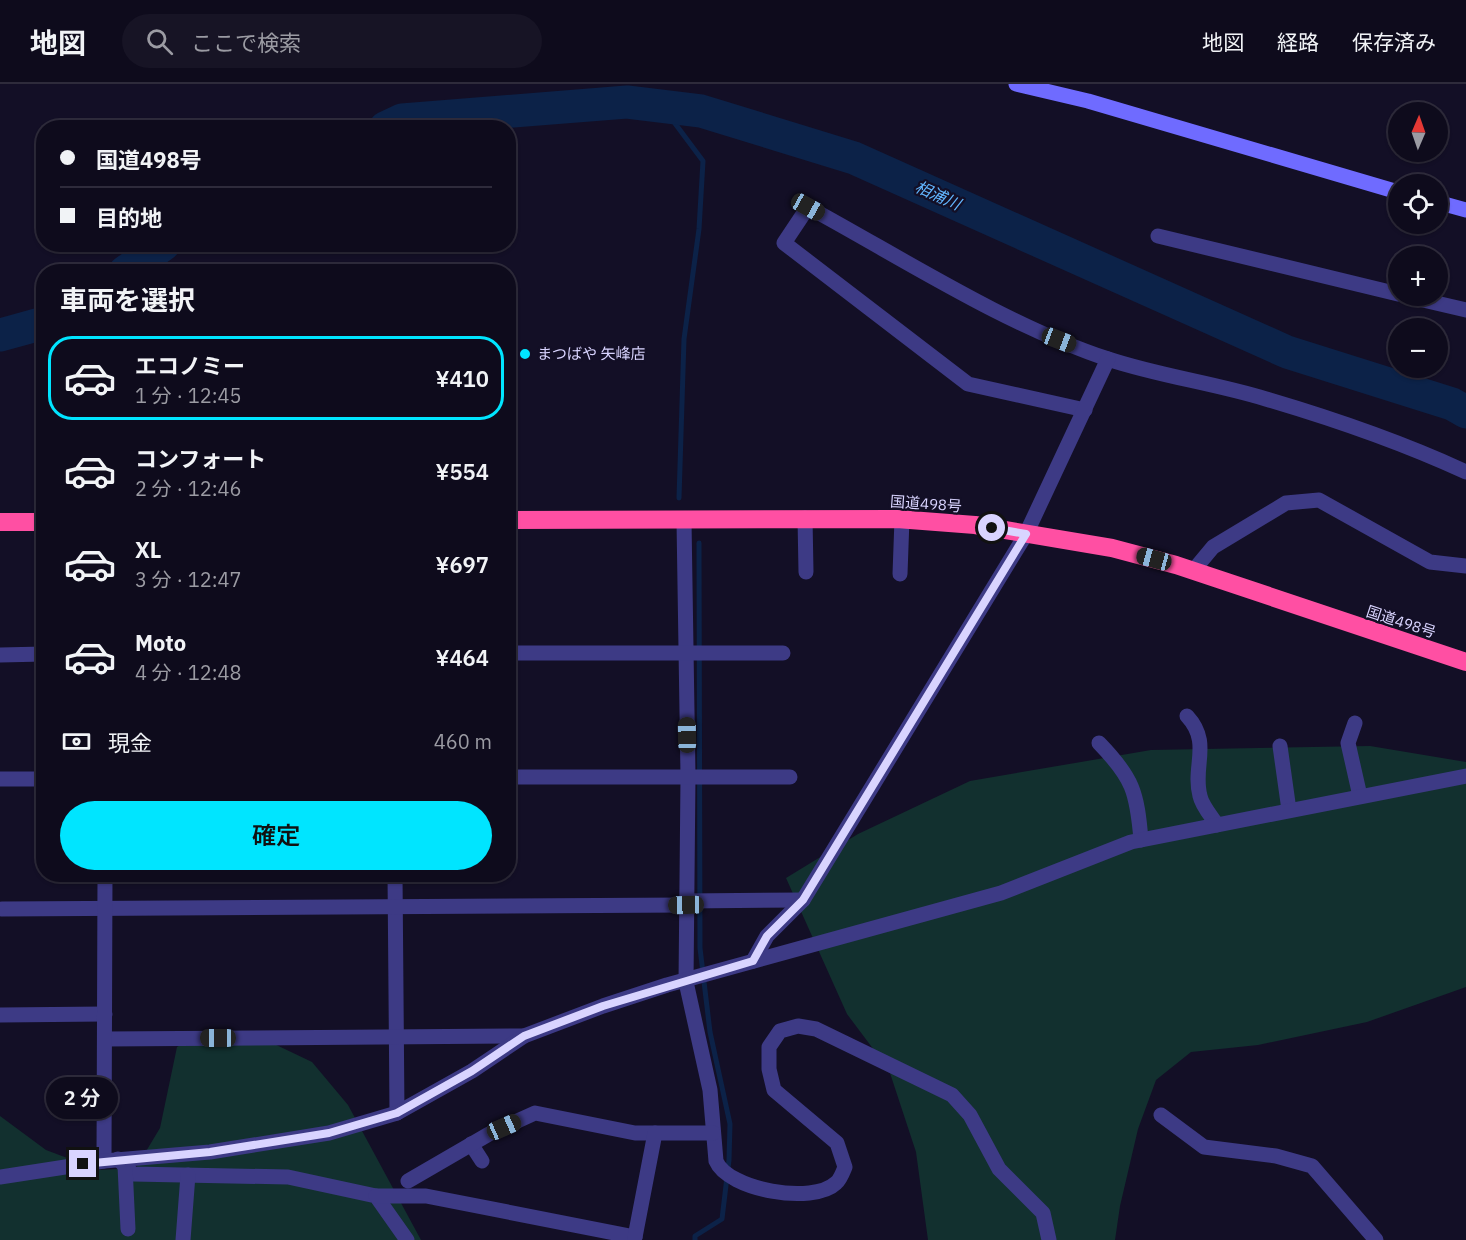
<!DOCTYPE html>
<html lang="ja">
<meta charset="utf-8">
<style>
body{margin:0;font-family:"IBM Plex Sans","Noto Sans JP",sans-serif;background:#171425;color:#f1f3f6;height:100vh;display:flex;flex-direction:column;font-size:22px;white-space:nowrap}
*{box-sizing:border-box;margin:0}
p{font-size:20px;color:#9b9ba3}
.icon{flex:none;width:33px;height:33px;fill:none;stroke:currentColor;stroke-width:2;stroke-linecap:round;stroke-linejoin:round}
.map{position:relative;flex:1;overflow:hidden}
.side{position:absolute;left:36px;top:180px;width:480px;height:618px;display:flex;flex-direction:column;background:#0e0b1c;border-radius:24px;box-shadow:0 2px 4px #0004,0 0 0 2px #2e2b3b}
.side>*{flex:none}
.banner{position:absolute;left:36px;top:36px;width:480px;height:132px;border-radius:24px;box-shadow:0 2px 4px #0004,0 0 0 2px #2e2b3b;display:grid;align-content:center;height:132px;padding:0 24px;background:#0e0b1c}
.needle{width:39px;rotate:2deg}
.fabs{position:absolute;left:1388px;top:18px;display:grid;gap:12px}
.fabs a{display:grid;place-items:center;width:60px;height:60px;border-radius:50%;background:#0e0b1c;box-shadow:0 2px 4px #0004,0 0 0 2px #2e2b3b;font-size:30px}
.end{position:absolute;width:27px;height:27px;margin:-14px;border:8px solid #d9d4ff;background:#111;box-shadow:0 0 0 3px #111}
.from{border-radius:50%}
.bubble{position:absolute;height:42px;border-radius:21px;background:#0e0b1c;box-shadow:0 2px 4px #0004,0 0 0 2px #2e2b3b;font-size:20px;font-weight:600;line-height:42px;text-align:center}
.car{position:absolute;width:18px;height:36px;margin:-18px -9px;border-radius:8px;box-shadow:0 0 4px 2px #0007;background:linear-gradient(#222 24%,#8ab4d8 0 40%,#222 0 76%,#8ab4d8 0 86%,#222 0)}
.banner b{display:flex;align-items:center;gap:21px;height:57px;font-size:22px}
.banner b+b{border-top:2px solid #2e2b3b}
.banner i{width:15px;height:15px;background:#f1f3f6}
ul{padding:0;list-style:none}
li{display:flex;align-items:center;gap:18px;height:84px;margin:0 12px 9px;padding:0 12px;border:3px solid transparent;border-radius:24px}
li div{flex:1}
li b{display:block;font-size:22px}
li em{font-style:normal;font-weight:600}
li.on{border-color:#00e5ff}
li>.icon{width:54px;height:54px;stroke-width:1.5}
h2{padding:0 24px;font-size:27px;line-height:72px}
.pay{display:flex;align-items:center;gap:15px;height:66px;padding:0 24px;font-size:22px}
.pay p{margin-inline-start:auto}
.button{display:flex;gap:12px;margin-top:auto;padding:12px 24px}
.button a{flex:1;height:69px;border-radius:36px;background:#00e5ff;color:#111;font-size:24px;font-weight:600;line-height:69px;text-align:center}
header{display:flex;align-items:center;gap:36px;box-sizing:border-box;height:84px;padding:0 30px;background:#0e0b1c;border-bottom:2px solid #2e2b3b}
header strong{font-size:28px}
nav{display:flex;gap:33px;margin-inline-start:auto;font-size:21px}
.search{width:420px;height:54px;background:#171425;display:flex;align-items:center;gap:15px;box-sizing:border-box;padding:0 21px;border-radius:33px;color:#9b9ba3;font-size:22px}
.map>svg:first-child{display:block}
.green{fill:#12302f}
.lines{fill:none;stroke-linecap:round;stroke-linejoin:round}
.stream{stroke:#0c2248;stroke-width:5}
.river{stroke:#0c2248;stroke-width:33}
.street{stroke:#3d3a85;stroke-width:15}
.secondary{stroke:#6f6bff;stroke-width:15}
.highway{stroke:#ff4fa3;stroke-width:18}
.route{stroke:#d9d4ff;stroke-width:8}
.poi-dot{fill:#00e5ff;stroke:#130f26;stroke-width:2}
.labels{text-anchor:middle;stroke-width:4.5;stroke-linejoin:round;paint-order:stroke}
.poi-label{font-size:15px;fill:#d9d4ff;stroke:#130f26;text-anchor:start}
.street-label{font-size:15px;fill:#d9d4ff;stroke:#130f26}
.water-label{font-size:16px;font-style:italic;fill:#62b6ff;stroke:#130f26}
</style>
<header>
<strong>地図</strong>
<div class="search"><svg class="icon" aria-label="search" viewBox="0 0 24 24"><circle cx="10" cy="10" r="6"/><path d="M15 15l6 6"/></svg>ここで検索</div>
<nav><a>地図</a><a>経路</a><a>保存済み</a></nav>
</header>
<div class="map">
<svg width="1466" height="1156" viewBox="0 0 1466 1156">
<rect width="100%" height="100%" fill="#130f26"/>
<g class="green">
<polygon points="1370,662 1466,678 1466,903 1367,938 1258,961 1191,968 1156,996 1138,1045 1120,1122 1115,1156 928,1156 916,1068 889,986 847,930 786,794 858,750 970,697 1151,666"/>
<polygon points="218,947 268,957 312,978 348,1021 421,1156 0,1156 0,1032 46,1066 99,1086 136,1084 160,1044 177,963 194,953"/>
</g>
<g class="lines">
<g class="stream">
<polyline points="662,22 703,77 699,145 684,255 679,414"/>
<polyline points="695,1156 695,1152 722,1135 729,1076 730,1040 710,948 700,864 699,459"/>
</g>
<g class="river">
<polyline points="385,44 402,36 627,18 701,27 854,74 1287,268 1452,320 1466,328"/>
<polyline points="125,188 164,160"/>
<polyline points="0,251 44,239"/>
</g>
<g class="street">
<polyline points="1158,152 1398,210"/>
<polyline points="1406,212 1466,226"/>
<path d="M1085,326L968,300L784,159L808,123C902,174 1007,242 1108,275C1159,292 1214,299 1266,315C1334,335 1401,358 1466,388"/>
<polyline points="805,434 806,488"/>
<path d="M684,437L688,692L686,898L710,1006L716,1077C728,1106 813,1121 836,1099C840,1096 843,1088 845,1083L837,1059L774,1006L769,985V963L780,947L798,942L816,945L952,1011L970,1031L999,1085L1043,1129L1049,1156"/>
<polyline points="1193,487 1213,463 1286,419 1319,416 1430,478 1466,482"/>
<polyline points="900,490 902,435"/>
<polyline points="508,569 783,569"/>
<polyline points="0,571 44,570"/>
<path d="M1187,632C1212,659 1192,682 1200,712C1202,722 1212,733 1217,741"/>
<polyline points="1355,639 1348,659 1360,712"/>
<path d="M1099,659C1133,694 1137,708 1141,756"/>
<polyline points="1280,662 1289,726"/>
<polyline points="508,693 790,693"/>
<polyline points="0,695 44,695"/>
<polyline points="395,790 397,1029"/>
<polyline points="686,817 803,816"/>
<polyline points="2,825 686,821"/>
<polyline points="753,877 767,852 803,816 1026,450 1108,275"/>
<polyline points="0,931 105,930"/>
<polyline points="105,955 524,952"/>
<polyline points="1161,1031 1204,1063 1276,1072 1312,1082 1376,1156"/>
<polyline points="471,1060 482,1077"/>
<polyline points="118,1075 133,1090 288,1093 376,1112 407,1156"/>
<polyline points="104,1077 105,790"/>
<polyline points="125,1082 128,1145"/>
<polyline points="0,1093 104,1077 210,1068 329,1049 397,1029 472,987 524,952 603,922 667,901 1001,809 1131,758 1466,692"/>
<polyline points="408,1097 489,1050 535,1029 635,1049 655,1049"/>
<polyline points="376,1112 426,1112 635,1153 634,1156"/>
<polyline points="635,1153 655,1049 713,1049"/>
<polyline points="183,1156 188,1091"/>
</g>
<g class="secondary">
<polyline points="1016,0 1088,17 1398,108"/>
<polyline points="1437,118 1466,126"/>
</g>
<g class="highway">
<polyline points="508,436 897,435 975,441 1112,464 1176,481 1466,578"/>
<polyline points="0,438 44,438"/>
</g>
</g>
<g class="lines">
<polyline class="route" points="83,1080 210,1068 329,1049 397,1029 472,987 524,952 603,922 753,877 767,852 803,816 1026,450 992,444"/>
</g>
<circle class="poi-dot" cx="525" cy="270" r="6"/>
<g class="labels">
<g class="poi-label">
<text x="537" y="275">まつばや 矢峰店</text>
</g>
<g class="street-label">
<text transform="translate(926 420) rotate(4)" y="5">国道498号</text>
<text transform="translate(1401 538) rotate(18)" y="5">国道498号</text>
</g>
<g class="water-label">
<text transform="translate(938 111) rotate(24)" y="6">相浦川</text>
</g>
</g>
</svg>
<div class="fabs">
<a><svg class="needle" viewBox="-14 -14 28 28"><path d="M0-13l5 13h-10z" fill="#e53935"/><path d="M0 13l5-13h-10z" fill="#9b9ba3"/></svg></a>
<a><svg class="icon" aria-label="locate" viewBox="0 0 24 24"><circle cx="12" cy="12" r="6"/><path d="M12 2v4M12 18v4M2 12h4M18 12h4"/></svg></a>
<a>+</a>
<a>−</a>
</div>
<i class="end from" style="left:992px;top:444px"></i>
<i class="end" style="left:83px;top:1080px"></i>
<div class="bubble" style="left:46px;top:993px;width:72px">2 分</div>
<i class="car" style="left:808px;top:123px;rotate:119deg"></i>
<i class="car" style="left:1059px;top:256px;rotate:111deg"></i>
<i class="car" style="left:1154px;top:475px;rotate:285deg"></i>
<i class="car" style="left:687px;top:651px;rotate:359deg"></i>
<i class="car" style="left:686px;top:821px;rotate:269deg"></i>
<i class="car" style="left:218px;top:954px;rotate:270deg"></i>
<i class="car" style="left:504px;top:1043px;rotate:66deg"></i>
<div class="banner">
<b><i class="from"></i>国道498号</b>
<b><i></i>目的地</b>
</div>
<section class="side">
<h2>車両を選択</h2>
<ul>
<li class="on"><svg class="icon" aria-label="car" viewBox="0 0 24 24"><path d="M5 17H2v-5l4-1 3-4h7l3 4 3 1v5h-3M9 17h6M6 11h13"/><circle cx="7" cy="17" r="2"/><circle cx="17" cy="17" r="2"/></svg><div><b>エコノミー</b><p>1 分 · 12:45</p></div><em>¥410</em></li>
<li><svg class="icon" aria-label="car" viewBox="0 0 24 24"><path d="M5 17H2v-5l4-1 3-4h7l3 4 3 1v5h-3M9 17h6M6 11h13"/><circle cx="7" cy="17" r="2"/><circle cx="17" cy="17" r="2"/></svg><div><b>コンフォート</b><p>2 分 · 12:46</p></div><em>¥554</em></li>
<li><svg class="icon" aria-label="car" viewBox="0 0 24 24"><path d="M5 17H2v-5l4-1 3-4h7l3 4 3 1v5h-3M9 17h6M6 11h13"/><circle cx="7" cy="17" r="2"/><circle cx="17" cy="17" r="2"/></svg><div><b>XL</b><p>3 分 · 12:47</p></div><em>¥697</em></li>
<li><svg class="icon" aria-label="car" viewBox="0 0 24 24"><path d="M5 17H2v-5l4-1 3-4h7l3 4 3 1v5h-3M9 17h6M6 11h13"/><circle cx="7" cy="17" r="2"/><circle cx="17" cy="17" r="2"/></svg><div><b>Moto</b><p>4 分 · 12:48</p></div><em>¥464</em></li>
</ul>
<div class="pay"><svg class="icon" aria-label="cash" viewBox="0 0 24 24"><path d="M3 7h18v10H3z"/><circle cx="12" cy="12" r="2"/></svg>現金<p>460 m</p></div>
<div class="button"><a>確定</a></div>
</section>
</div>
